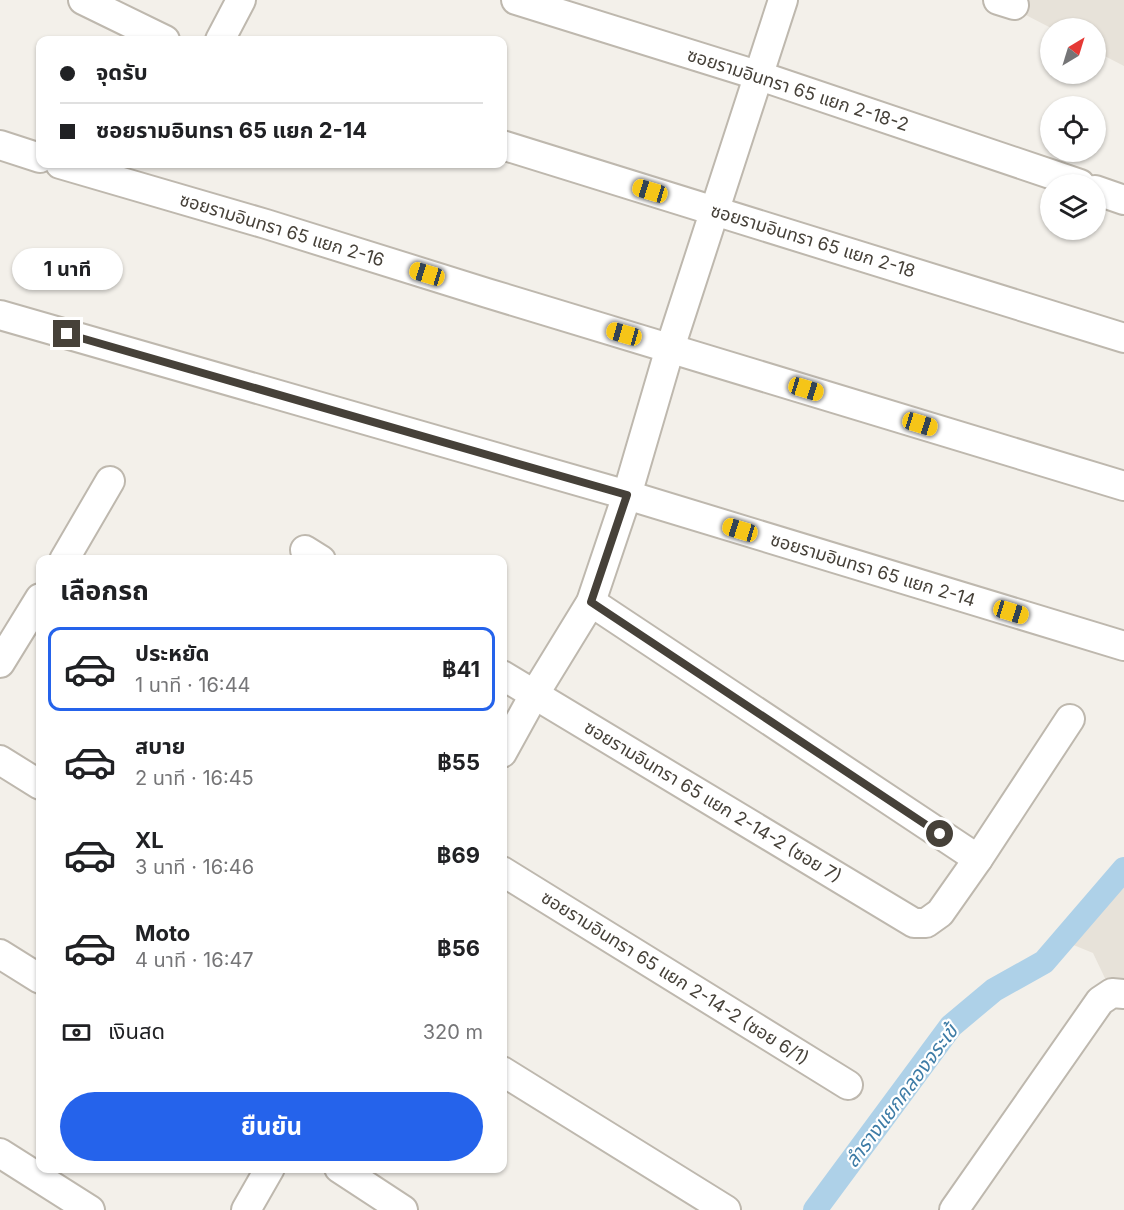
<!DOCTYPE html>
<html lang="th">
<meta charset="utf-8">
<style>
body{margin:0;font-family:Inter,"Noto Sans Thai",sans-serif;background:#f2f2f2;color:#202124;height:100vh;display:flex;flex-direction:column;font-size:22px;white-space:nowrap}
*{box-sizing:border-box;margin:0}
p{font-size:20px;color:#757577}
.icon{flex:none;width:33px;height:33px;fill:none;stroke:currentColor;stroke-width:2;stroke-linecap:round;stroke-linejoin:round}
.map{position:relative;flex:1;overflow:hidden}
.details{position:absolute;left:36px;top:555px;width:471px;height:618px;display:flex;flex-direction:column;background:#fff;border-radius:12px;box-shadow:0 2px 4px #0004}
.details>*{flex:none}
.top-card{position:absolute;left:36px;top:36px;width:471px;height:132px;border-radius:12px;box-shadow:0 2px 4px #0004;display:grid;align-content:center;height:132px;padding:0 24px;background:#fff}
.needle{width:39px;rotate:38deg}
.controls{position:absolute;left:1040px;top:18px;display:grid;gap:12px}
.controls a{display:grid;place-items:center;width:66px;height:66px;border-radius:50%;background:#fff;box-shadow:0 2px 4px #0004;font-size:30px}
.end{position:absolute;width:27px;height:27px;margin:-14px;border:8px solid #464139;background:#fff;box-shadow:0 0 0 3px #fff}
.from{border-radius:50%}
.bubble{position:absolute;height:42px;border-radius:21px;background:#fff;box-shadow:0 2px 4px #0004;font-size:20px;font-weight:700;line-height:42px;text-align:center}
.car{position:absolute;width:18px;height:36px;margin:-18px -9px;border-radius:8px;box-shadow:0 0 4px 2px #0007;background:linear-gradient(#f5c518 24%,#345 0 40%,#f5c518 0 76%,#345 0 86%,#f5c518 0)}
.top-card b{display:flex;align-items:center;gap:21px;height:57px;font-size:22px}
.top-card b+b{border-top:2px solid #e0e0e0}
.top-card i{width:15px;height:15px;background:#202124}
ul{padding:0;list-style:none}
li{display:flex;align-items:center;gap:18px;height:84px;margin:0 12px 9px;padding:0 12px;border:3px solid transparent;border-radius:12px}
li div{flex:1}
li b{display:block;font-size:22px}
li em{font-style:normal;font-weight:700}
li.current{border-color:#2563eb}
li>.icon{width:54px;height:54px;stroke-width:1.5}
h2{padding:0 24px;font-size:27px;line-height:72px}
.pay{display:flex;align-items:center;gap:15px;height:66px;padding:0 24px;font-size:22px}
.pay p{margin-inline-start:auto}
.button{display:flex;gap:12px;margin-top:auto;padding:12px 24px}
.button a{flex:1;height:69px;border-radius:36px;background:#2563eb;color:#fff;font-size:24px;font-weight:700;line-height:69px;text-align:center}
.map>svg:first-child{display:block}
.residential{fill:#e7e2d9}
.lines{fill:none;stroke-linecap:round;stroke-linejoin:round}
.canal{stroke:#aed1e8;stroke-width:24}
.minor-casing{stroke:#beb8ae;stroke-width:32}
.minor{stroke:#fff;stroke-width:28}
.route{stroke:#464139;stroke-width:8}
.labels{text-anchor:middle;stroke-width:4.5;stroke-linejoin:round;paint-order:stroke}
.street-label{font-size:18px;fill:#464139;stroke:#fff}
.water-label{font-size:20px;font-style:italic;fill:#3e7ca6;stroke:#fff}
</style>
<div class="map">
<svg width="1124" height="1210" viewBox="0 0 1124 1210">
<rect width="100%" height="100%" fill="#f3f0ea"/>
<g class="residential">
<polygon points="1026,0 1124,0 1124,66 1095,51 1095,28 1051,28 1020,12"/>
<polygon points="1124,881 1124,994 1112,993 1093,953 1071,944"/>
</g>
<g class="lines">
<polyline class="canal" points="815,1210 951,1026 994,990 1044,962 1124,869"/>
<g class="minor-casing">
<g id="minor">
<polyline points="83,0 165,40"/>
<polyline points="516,0 760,76 1080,184"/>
<polyline points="998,0 1014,5"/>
<polyline points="220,40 241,0"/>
<polyline points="0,145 40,158"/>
<polyline points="502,145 1124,338"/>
<polyline points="60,164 266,224 487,293 1124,486"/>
<polyline points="1095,190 1124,200"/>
<polyline points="0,315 627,495 1124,646"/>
<polyline points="305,550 321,560"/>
<polyline points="64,560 110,481"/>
<polyline points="591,602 978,859"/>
<polyline points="0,663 40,598"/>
<polyline points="502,675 914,923 926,923 940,913 978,859 1070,719"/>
<polyline points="502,753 534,695 591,602 627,495 670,348 783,0"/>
<polyline points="0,760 40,785"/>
<polyline points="502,871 848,1085"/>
<polyline points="0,954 40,979"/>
<polyline points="502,1071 726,1210"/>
<polyline points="0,1153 90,1210"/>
<polyline points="339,1168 403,1210"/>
<polyline points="246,1210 270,1168"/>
<polyline points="954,1210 1100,1001 1112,993 1124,994"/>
</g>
</g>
<use href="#minor" class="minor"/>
</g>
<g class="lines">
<polyline class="route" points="67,334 627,495 591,602 940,834"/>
</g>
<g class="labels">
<g class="street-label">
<text transform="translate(798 90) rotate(18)" y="6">ซอยรามอินทรา 65 แยก 2-18-2</text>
<text transform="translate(282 230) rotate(17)" y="6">ซอยรามอินทรา 65 แยก 2-16</text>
<text transform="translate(813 241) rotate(17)" y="6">ซอยรามอินทรา 65 แยก 2-18</text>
<text transform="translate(873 570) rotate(17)" y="6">ซอยรามอินทรา 65 แยก 2-14</text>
<text transform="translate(713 802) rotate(31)" y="6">ซอยรามอินทรา 65 แยก 2-14-2 (ซอย 7)</text>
<text transform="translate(675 978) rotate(32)" y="6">ซอยรามอินทรา 65 แยก 2-14-2 (ซอย 6/1)</text>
</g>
<g class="water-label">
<text transform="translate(901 1096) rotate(-53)" y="7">ลำรางแยกคลองจระเข้</text>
</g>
</g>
</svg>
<div class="controls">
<a><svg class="needle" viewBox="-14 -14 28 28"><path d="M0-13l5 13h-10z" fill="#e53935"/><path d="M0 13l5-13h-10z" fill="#757577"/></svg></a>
<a><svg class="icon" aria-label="locate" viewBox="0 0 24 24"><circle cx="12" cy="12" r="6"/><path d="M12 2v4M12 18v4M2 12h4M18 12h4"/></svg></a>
<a><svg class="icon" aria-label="layers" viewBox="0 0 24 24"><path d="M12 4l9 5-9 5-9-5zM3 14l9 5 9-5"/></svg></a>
</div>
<i class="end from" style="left:940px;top:834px"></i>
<i class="end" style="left:67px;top:334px"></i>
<div class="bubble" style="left:12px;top:248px;width:111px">1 นาที</div>
<i class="car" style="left:650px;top:191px;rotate:287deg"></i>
<i class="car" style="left:427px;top:274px;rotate:287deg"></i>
<i class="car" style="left:624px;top:334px;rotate:286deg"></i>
<i class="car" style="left:806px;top:389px;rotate:107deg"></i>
<i class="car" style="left:920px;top:424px;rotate:107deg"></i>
<i class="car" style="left:740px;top:530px;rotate:287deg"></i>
<i class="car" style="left:1011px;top:612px;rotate:107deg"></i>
<div class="top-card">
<b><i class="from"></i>จุดรับ</b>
<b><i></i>ซอยรามอินทรา 65 แยก 2-14</b>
</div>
<section class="details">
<h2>เลือกรถ</h2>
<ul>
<li class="current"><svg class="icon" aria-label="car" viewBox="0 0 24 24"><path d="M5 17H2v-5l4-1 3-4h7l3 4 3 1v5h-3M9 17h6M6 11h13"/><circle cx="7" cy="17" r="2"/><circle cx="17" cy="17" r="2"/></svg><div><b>ประหยัด</b><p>1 นาที · 16:44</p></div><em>฿41</em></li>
<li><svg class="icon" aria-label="car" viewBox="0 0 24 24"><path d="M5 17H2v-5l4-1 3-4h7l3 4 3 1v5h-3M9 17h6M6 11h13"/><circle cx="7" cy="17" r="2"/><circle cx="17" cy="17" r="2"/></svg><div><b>สบาย</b><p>2 นาที · 16:45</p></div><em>฿55</em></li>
<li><svg class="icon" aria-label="car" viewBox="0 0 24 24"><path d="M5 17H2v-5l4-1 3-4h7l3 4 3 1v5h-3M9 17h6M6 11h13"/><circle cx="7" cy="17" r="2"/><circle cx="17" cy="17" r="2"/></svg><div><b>XL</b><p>3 นาที · 16:46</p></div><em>฿69</em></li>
<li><svg class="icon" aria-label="car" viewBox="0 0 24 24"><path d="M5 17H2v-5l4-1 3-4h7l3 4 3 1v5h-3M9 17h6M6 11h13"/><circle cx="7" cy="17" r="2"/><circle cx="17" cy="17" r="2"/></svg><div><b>Moto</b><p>4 นาที · 16:47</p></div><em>฿56</em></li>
</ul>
<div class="pay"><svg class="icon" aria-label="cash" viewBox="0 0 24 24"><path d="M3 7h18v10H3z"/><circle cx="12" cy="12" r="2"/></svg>เงินสด<p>320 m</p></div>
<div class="button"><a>ยืนยัน</a></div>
</section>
</div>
